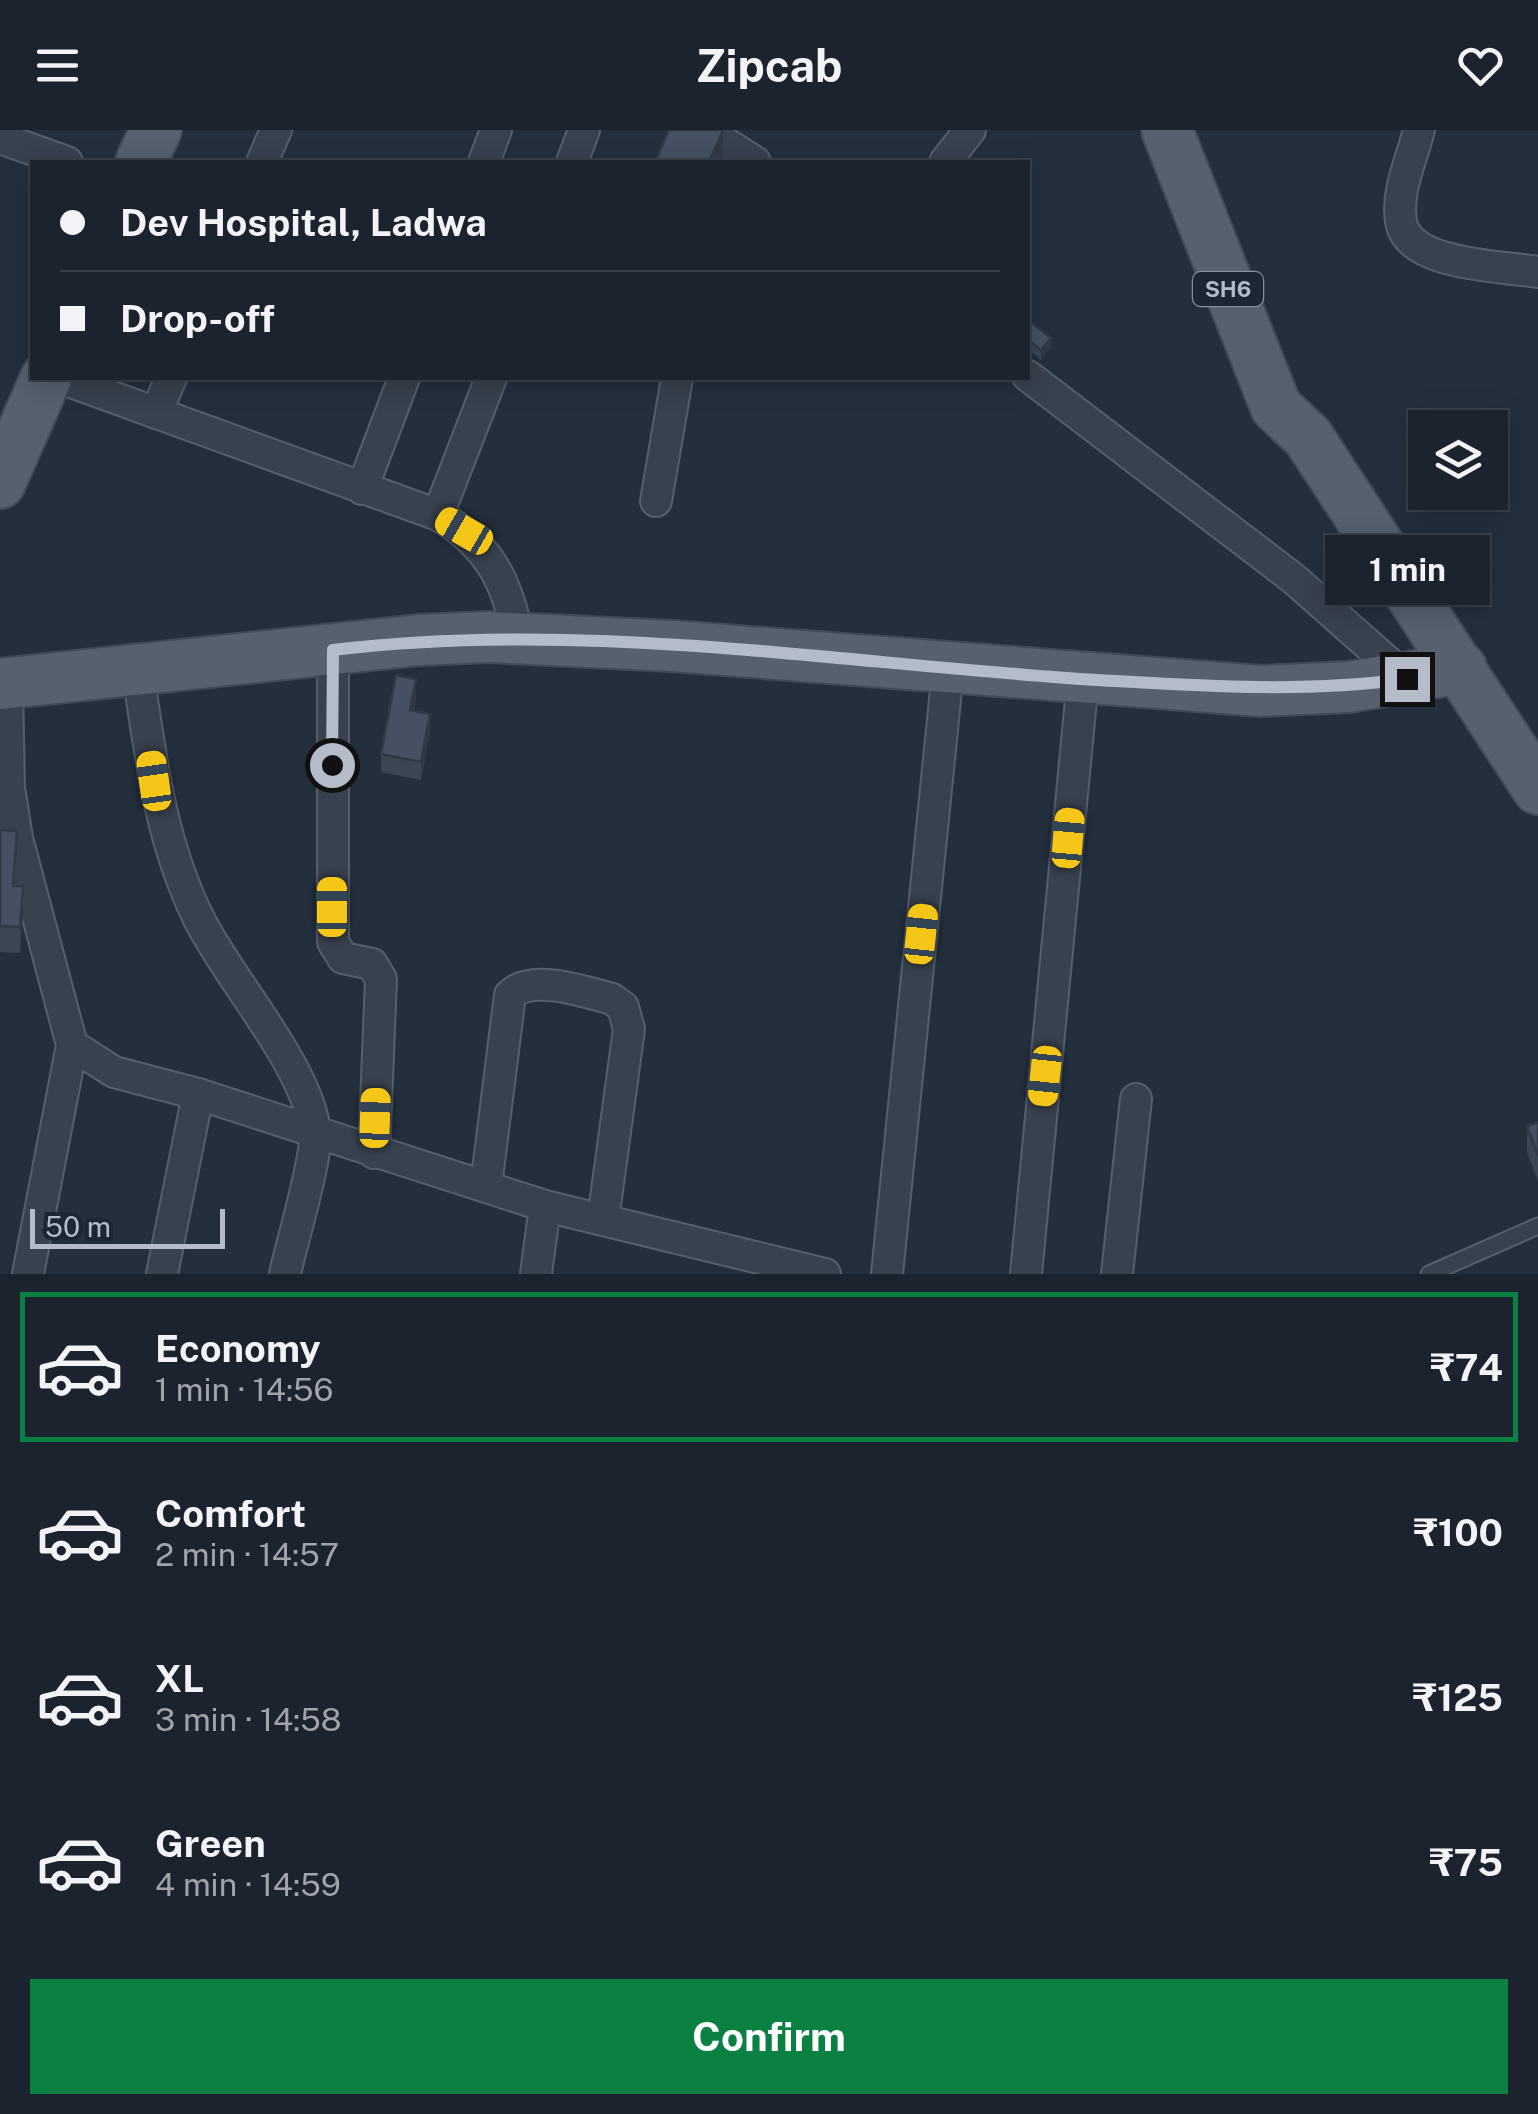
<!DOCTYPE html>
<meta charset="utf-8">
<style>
body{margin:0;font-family:"Public Sans",sans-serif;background:#242b36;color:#f1f3f6;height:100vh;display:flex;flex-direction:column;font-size:38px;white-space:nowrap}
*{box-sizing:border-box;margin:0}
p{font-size:32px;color:#a0a4aa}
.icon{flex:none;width:55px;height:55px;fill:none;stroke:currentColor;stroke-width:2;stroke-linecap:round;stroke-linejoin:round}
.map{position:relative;height:1144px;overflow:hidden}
.side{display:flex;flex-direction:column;background:#1b232e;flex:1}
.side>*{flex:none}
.top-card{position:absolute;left:30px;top:30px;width:1000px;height:220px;border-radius:0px;box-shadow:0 5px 25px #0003,0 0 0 2px #39404a;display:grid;align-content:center;height:220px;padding:0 30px;background:#1b232e}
.controls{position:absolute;left:1408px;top:280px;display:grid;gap:20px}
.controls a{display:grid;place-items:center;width:100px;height:100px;border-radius:0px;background:#1b232e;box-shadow:0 5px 25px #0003,0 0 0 2px #39404a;font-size:50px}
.scale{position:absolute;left:30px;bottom:25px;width:195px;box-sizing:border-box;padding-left:10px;border:5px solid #b4bcc9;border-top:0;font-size:28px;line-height:35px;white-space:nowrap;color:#b4bcc9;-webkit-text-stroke:8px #1d2633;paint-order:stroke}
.end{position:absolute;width:45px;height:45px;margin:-22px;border:12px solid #b4bcc9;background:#111;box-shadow:0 0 0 5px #111}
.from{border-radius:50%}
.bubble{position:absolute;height:70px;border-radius:0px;background:#1b232e;box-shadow:0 5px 25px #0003,0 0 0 2px #39404a;font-size:32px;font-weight:700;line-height:70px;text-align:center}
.car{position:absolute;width:30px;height:60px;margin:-30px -15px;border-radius:12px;box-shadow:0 0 8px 2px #0007;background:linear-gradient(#f5c518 24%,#345 0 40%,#f5c518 0 76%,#345 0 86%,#f5c518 0)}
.top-card b{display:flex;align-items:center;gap:35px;height:95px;font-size:38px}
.top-card b+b{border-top:2px solid #39404a}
.top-card i{width:25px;height:25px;background:#f1f3f6}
ul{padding:18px 0 0;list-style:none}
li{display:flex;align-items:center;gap:30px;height:150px;margin:0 20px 15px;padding:0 10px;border:5px solid transparent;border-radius:0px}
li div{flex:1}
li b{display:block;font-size:38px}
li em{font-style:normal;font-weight:700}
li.selected{border-color:#0b8043}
li>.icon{width:90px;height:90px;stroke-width:1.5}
.cta{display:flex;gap:20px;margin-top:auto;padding:20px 30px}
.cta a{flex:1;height:115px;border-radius:0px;background:#0b8043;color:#fff;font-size:40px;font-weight:700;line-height:115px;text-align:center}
header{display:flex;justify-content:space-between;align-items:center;height:130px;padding:0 30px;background:#1b232e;font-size:45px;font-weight:700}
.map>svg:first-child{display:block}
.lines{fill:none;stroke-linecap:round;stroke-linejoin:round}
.lane-casing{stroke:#565f6c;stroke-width:19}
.street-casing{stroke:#565f6c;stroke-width:34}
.primary-casing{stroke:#414a57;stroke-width:54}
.lane{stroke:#38414e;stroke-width:15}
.street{stroke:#38414e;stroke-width:30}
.primary{stroke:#56606e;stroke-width:50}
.wall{fill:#3b4654}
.shaded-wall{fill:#303945}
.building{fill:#455162;stroke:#303945;stroke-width:2.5}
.route{stroke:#b4bcc9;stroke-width:12}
.labels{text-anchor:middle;stroke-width:8;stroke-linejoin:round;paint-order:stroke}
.shield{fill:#1d2633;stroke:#878f9c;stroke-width:2.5}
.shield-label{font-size:22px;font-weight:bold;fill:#b4bcc9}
</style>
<header><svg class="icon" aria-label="menu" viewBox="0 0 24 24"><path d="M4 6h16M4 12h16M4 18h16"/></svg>Zipcab<svg class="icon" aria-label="heart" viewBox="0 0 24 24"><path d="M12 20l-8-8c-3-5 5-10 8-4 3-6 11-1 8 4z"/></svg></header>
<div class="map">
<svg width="1538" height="1144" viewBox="0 0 1538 1144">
<rect width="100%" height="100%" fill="#242f3e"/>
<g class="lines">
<g class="lane-casing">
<polyline id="lane" points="1429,1144 1538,1096"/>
</g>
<g class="street-casing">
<g id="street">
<polyline points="705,0 755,32"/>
<path d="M1419,0C1412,28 1396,62 1401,91C1407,136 1502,136 1538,142"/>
<polyline points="0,8 67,32"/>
<polyline points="262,32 276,0"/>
<polyline points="484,32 496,0"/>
<polyline points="572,32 584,0"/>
<polyline points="945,32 970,0"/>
<polyline points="1028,246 1294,449 1407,549"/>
<path d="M60,248L438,385C489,415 508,452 518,509"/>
<polyline points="156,283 171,248"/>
<polyline points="362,359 404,248"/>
<polyline points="656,371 677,248"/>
<polyline points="438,385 491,248"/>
<polyline points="333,520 333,812 343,828 372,834 381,849 374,1023"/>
<path d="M138,543C151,628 160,709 198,787C228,849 308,936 315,1002C318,1026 291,1115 285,1144"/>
<polyline points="7,554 9,658 17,708 72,915 28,1144"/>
<polyline points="72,915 114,942 198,964 545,1076 825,1144"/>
<path d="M486,1056L510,865C531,843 586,862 612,869L623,877L629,899L603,1090"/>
<polyline points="162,1144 198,964"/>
<polyline points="536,1144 545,1076"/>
<polyline points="887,1144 948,540"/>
<polyline points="1026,1144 1083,549"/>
<polyline points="1117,1144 1136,969"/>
</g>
</g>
<g class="primary-casing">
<g id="primary">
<polyline points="1167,0 1276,277 1308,307 1538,659"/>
<polyline points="141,32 156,0"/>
<polyline points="0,353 46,248"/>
<polyline points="0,554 419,510 489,507 672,516 1261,561 1349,557 1461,538"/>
</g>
</g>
<use href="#lane" class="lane"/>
<use href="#street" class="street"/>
<use href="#primary" class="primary"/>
</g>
<g class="wall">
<polygon points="1028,190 1051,217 1041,230 1028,219"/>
<polygon points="416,567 414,581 430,602 421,650 381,642 381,624"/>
<polygon points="0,700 17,727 15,756 23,782 20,823 0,822"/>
<polygon points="1538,992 1538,1051 1527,1023 1527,996"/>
</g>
<g class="shaded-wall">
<polygon points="723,0 723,25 720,32 709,32"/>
<polygon points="1051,208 1051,217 1041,230 1041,220"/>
<polygon points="416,549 416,567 410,598 410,580"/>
<polygon points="430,584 430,602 421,650 421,632"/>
<polygon points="23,756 23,782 20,823 20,797"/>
</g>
<g class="building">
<polygon points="669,0 723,0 709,32 655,32"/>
<polygon points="1028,190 1051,208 1041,220 1028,210"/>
<polygon points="396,545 416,549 410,580 430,584 421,632 381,624"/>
<polygon points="0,700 17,701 13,756 23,756 20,797 0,796"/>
<polygon points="1538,992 1538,1025 1527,996"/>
</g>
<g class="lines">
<path class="route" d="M332,635L333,520C586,489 843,534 1097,550C1202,556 1302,563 1407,549"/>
</g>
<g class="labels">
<rect class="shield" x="1193" y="142" width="70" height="34" rx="8"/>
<g class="shield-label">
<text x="1228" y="167">SH6</text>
</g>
</g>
</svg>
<div class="controls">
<a><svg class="icon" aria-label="layers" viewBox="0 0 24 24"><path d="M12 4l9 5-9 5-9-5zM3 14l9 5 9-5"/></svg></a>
</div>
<div class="scale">50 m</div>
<i class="end from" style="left:332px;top:635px"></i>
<i class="end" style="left:1407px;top:549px"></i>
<div class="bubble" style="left:1325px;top:405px;width:165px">1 min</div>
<i class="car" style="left:464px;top:401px;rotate:300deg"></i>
<i class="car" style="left:154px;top:651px;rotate:352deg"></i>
<i class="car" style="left:1068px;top:708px;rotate:5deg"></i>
<i class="car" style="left:332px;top:777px;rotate:0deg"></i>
<i class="car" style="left:921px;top:804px;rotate:6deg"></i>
<i class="car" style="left:1045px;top:946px;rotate:186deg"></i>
<i class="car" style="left:375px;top:988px;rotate:2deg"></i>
<div class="top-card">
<b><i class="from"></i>Dev Hospital, Ladwa</b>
<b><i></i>Drop-off</b>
</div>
</div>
<section class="side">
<ul>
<li class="selected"><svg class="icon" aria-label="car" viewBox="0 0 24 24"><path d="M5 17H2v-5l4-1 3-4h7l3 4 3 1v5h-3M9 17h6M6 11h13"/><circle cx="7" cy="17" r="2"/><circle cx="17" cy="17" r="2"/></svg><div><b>Economy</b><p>1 min · 14:56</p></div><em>₹74</em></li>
<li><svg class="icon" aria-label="car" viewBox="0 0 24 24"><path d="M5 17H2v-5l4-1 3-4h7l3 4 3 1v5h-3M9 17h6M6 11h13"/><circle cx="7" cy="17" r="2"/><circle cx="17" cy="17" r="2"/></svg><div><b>Comfort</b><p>2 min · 14:57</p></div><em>₹100</em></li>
<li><svg class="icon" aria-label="car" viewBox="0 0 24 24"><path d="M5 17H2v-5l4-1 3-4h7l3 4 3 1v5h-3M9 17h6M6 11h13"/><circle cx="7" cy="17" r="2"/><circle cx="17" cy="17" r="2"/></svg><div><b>XL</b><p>3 min · 14:58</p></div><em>₹125</em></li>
<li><svg class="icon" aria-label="car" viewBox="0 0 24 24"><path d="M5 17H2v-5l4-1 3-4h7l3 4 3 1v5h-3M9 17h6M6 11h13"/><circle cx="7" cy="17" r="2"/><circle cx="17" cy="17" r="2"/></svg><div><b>Green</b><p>4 min · 14:59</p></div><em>₹75</em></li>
</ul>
<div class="cta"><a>Confirm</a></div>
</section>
